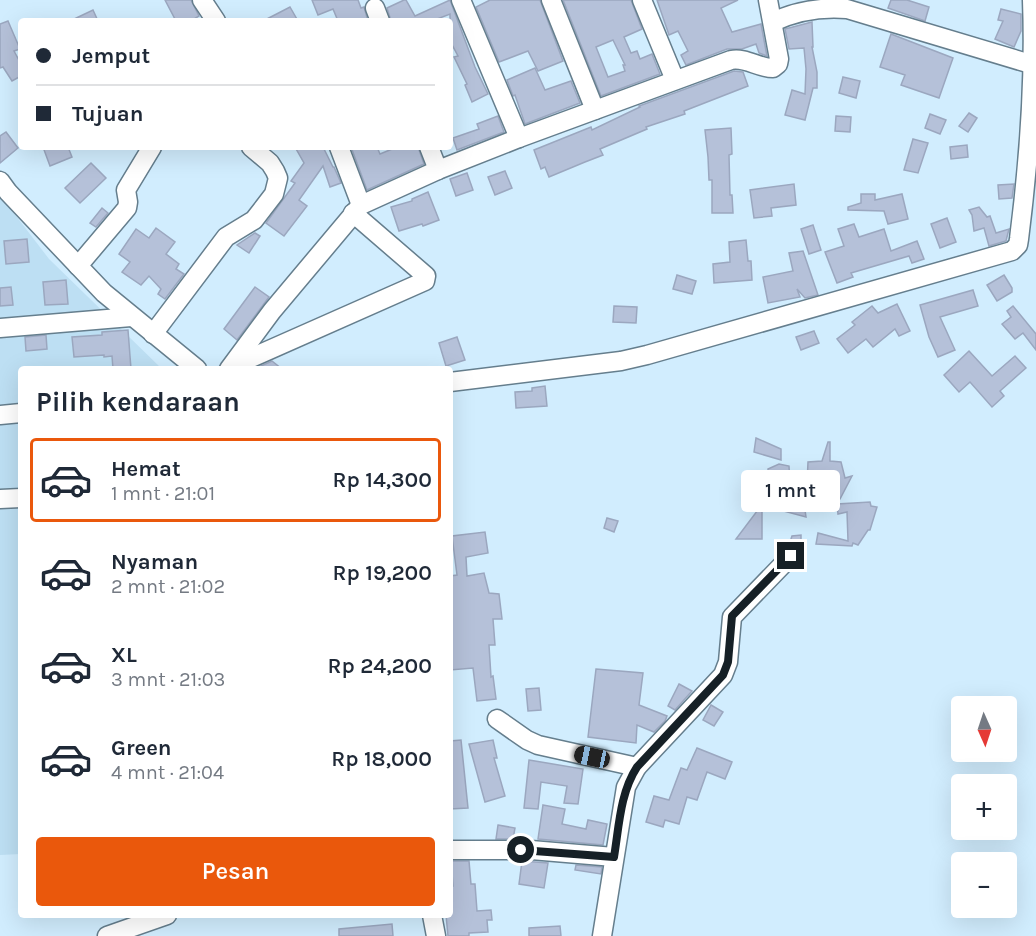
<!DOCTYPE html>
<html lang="id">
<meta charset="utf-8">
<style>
body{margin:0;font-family:Karla,sans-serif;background:#f6f6f7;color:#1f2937;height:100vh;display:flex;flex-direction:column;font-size:22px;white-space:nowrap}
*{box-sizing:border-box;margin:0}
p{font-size:20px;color:#747a83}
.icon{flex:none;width:33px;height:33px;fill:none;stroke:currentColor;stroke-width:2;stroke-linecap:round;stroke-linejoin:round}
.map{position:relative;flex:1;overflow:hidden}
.details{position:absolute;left:18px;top:366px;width:435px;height:552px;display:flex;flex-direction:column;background:#fff;border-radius:6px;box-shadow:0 6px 24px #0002}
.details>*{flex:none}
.guide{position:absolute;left:18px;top:18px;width:435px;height:132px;border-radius:6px;box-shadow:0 6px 24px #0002;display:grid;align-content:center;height:132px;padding:0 18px;background:#fff}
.needle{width:39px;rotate:177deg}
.tools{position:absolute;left:951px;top:696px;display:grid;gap:12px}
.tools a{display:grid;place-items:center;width:66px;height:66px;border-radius:6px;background:#fff;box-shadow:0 6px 24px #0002;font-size:30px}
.end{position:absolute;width:27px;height:27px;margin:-14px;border:8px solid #162026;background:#fff;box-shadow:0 0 0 3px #fff}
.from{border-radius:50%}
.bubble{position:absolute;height:42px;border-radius:6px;background:#fff;box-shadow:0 6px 24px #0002;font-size:20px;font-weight:600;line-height:42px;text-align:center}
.car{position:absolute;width:18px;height:36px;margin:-18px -9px;border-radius:8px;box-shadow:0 0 4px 2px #0007;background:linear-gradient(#222 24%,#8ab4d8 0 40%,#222 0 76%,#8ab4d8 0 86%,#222 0)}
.guide b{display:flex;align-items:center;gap:21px;height:57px;font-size:22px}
.guide b+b{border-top:2px solid #e0e1e3}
.guide i{width:15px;height:15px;background:#1f2937}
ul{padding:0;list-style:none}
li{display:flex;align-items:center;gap:18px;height:84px;margin:0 12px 9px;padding:0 6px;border:3px solid transparent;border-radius:6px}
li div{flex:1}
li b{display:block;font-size:22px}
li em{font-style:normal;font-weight:600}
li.selected{border-color:#ea580c}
li>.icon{width:54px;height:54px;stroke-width:1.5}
h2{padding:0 18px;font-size:27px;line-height:72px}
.primary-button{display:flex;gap:12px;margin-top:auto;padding:12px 18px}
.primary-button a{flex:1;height:69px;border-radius:6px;background:#ea580c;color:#fff;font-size:24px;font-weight:600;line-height:69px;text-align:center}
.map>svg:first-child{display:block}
.built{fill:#bddff3}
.building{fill:#b5c1d9;stroke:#9ba7bf;stroke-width:1.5;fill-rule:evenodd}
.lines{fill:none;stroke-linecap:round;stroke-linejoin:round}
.minor-casing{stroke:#657e8d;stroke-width:21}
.minor{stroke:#fff;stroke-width:18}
.route{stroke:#162026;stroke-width:8}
</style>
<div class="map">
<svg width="1036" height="936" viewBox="0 0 1036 936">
<rect width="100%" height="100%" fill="#d1edfe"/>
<polygon class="built" points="0,195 49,259 162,369 21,369 21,854 0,855"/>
<g class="building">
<polygon points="165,0 191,0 199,16 191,21 176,21"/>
<polygon points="312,0 358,0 361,8 364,7 368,21 338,21 333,9 318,15"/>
<polygon points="404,0 406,0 415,16 450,0 475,67 488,94 472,102 465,85 467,84 454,57 458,56 450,41 450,14 432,21 391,21 387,8"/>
<polygon points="490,0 540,0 563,61 538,71 528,51 499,62 476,7"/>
<path d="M563,0H631L642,29L624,37L631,53L637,51L640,59L652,54L660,74L601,96ZM613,40L625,65H623L625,71L608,77L596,47Z"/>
<polygon points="657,0 738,0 721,8 732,32 761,24 767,56 759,53 756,44 742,49 727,49 686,65 681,55 688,51 678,31 669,35"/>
<polygon points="891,0 907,0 929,7 925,21 888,8"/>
<polygon points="290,7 298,21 263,21"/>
<polygon points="1001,9 1021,14 1021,31 1014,47 995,39 1003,21 998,20"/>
<polygon points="93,10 98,21 70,21"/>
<polygon points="8,21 20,49 14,51 21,64 21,76 12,81 3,67 0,68 0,24"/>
<polygon points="812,22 813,47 812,47 817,72 817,88 813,88 805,120 785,115 792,90 805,94 806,69 804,48 789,49 785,29"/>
<polygon points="891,34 953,58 939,98 901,85 905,75 880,67"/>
<polygon points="535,68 545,90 571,81 580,103 525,124 515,95 513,96 507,80"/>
<polygon points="734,71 743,72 748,86 684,111 685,114 646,127 647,129 600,149 603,155 585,162 549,177 545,167 541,169 534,150 591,127 592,130 640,107 639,106"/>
<polygon points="843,77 860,81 856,98 839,93"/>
<polygon points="969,113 977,118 968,132 959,126"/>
<polygon points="930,114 946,120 940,134 925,128"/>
<polygon points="498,116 504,132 457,150 453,138 479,129 477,124"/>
<polygon points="836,116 851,117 850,132 835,131"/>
<polygon points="731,128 732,154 729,155 730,195 732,195 733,213 712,213 712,180 709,180 708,157 705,130"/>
<polygon points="6,132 18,148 0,163 0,136"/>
<polygon points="913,139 928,143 918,173 904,170"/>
<polygon points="967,145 968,157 951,159 950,147"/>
<polygon points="43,147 68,147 72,157 50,166"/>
<polygon points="295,147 323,147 333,167 334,167 341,183 330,187 323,166 299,200 307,206 284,236 266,223 295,183 291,181 304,163"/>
<polygon points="351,147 377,147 380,154 397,147 418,147 424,164 367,190"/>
<polygon points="91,163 106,178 80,203 65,188"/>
<polygon points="505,171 512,188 495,195 488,177"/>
<polygon points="467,173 473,190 456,196 450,179"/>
<polygon points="794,184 796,205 771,208 772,216 754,218 750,190"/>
<polygon points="1014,184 1012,198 999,199 998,185"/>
<polygon points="428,192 439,220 423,226 422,224 399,231 391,207 412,201 412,199"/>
<polygon points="861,194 875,194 875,200 902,194 908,219 888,224 884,211 848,210 848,207 861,203"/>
<polygon points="979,207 987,217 990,216 996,233 1009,229 1006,241 989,246 984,228 974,231 972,215 969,210"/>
<polygon points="102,208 108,213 96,227 90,223"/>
<polygon points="947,218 956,242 940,248 931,224"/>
<polygon points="854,224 859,237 884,229 891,251 917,241 924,259 912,263 909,256 851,273 853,277 837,283 825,252 844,246 838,229"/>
<polygon points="813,225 821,250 809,254 801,229"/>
<polygon points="156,228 175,242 166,254 179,264 176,269 184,274 165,299 158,294 161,289 149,276 141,285 122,272 130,262 119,254 136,229 149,238"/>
<polygon points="255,233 260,236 249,253 237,245"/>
<polygon points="27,239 29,262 6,264 4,241"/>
<polygon points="746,240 748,261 751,261 752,280 714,283 713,264 730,262 729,242"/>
<polygon points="803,251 818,295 805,298 797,289 800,297 768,303 763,277 793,271 789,253"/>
<polygon points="677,275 696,281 692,294 673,289"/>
<polygon points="1004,275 1012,288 1012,292 997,301 987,285"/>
<polygon points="66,280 68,304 45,305 43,282"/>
<polygon points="11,287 13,305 0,306 0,288"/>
<polygon points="255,287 269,297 237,340 224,329"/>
<polygon points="973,290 978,306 940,317 955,350 938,357 929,337 920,305"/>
<polygon points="897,304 910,331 899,336 895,329 873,347 866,339 848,353 837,339 855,325 852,322 872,306 878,313"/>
<polygon points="614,306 637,307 636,323 613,322"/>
<polygon points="1013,306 1036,334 1036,350 1023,333 1015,339 1002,324 1011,317 1007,311"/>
<polygon points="128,330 131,369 113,369 112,356 104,357 104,355 74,357 72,337 102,335 102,332"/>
<polygon points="814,331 819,343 801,350 796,337"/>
<polygon points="46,335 47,349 26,351 25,337"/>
<polygon points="457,337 465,360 446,366 439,343"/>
<polygon points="969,351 992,376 1015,356 1026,368 1000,391 1004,396 992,407 970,382 959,392 944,375"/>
<polygon points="272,361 282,369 254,369"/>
<polygon points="545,386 547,406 516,408 515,392 532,391 532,388"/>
<polygon points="756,438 781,449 781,460 754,452"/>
<polygon points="828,442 830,442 830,461 841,462 845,478 852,476 840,499 820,500 819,504 804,503 806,517 780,510 762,510 762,539 736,539 776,486 769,487 768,469 779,464 789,466 790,485 807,484 808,462 822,461"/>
<polygon points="870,502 871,506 877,507 870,530 868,530 858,545 853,543 852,546 816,544 818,533 848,541 847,512 838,514 837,504"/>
<polygon points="607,518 618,521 614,532 604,528"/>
<polygon points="485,532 488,553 466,557 467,576 484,573 489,593 499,594 502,619 493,619 495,645 489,645 491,677 493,676 496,699 477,701 473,668 450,670 450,576 457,575 452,536"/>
<polygon points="801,535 801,550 794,545 789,545 792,536"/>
<polygon points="596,669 643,673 639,705 667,716 665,721 654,732 637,725 636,743 588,737"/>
<polygon points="679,684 692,691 675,710 668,706"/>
<polygon points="539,688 541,710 528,711 526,689"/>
<polygon points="711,705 723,712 714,726 703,720"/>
<polygon points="461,740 468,808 450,809 450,741"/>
<polygon points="493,740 497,758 494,758 505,796 485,802 469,744"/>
<polygon points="697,748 732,762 725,779 707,772 697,800 687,797 679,824 665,820 663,827 646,822 654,796 669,800 681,768 687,770"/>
<polygon points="529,760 583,769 578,804 564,803 567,786 541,782 538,809 524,808"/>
<polygon points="543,805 565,809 562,824 586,829 588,820 607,824 603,845 538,839"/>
<polygon points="498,825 515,828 513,839 496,839"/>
<polygon points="451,861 469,861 471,884 475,884 477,911 491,910 492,920 487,920 488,932 469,933 469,936 448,936 446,915 450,915 450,886 453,886"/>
<polygon points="522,861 548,863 544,888 519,884"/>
<polygon points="576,865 602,867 601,874 575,870"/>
<polygon points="392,924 393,936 339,936 339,929"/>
<polygon points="560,926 561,936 529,936 529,928"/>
</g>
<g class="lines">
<g class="minor-casing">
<g id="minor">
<polyline points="202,0 216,21"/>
<polyline points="461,0 519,138"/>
<polyline points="551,0 595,110"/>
<polyline points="642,0 675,80"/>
<polyline points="375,8 380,21"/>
<path d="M773,22C796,11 822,7 847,9L1034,65"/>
<polyline points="339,147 361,205"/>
<polyline points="429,147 438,170"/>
<polyline points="0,181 8,192 104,293 197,369"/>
<polyline points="78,266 127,208 128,202 126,190 152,147"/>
<polyline points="0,328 131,317"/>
<polyline points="153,334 226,237 254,220 274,194 278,178 275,171 270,163 251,147"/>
<polyline points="233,366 425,281 426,276 353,213"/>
<path d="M229,369L272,311L361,205L438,170L519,138L731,60C746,57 758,68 773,68L778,64L779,59L768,0"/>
<path d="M450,382L621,361L647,355L1012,251L1018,245L1019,239C1029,160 1035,80 1032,0"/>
<polyline points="0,415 21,413"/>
<polyline points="0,499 21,498"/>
<polyline points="497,719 527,740 538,745 637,767"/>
<polyline points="450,850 531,850 614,857"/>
<polyline points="432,915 436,936"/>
<polyline points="107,936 167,915"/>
<polyline points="602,936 626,787 637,767 723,675 728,662 732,617 791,556"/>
</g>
</g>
<use href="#minor" class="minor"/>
</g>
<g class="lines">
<path class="route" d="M521,850L614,857C619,827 620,793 637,767L723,675L728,662L732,616L791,556"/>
</g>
</svg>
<div class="tools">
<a><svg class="needle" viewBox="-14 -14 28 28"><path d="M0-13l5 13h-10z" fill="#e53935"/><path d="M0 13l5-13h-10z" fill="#747a83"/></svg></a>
<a>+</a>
<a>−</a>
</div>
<i class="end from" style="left:521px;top:850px"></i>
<i class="end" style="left:791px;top:556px"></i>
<div class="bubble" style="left:741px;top:470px;width:99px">1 mnt</div>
<i class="car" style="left:592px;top:757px;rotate:282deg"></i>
<div class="guide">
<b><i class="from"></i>Jemput</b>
<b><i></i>Tujuan</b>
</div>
<section class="details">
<h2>Pilih kendaraan</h2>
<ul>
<li class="selected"><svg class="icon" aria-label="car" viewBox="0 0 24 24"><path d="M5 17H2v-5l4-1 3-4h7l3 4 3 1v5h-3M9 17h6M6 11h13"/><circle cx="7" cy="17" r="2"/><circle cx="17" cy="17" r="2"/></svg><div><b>Hemat</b><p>1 mnt · 21:01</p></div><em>Rp 14,300</em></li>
<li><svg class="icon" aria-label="car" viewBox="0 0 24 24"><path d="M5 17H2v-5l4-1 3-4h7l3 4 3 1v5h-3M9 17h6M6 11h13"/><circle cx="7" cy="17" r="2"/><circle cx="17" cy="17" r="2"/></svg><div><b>Nyaman</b><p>2 mnt · 21:02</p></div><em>Rp 19,200</em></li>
<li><svg class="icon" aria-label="car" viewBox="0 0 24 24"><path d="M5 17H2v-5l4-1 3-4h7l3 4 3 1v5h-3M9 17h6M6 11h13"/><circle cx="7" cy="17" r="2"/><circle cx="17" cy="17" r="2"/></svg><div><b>XL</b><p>3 mnt · 21:03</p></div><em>Rp 24,200</em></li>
<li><svg class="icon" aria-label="car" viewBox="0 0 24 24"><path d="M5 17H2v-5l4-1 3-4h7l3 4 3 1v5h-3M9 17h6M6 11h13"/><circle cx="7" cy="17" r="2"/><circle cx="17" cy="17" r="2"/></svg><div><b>Green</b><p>4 mnt · 21:04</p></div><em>Rp 18,000</em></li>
</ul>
<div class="primary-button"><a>Pesan</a></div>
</section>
</div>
